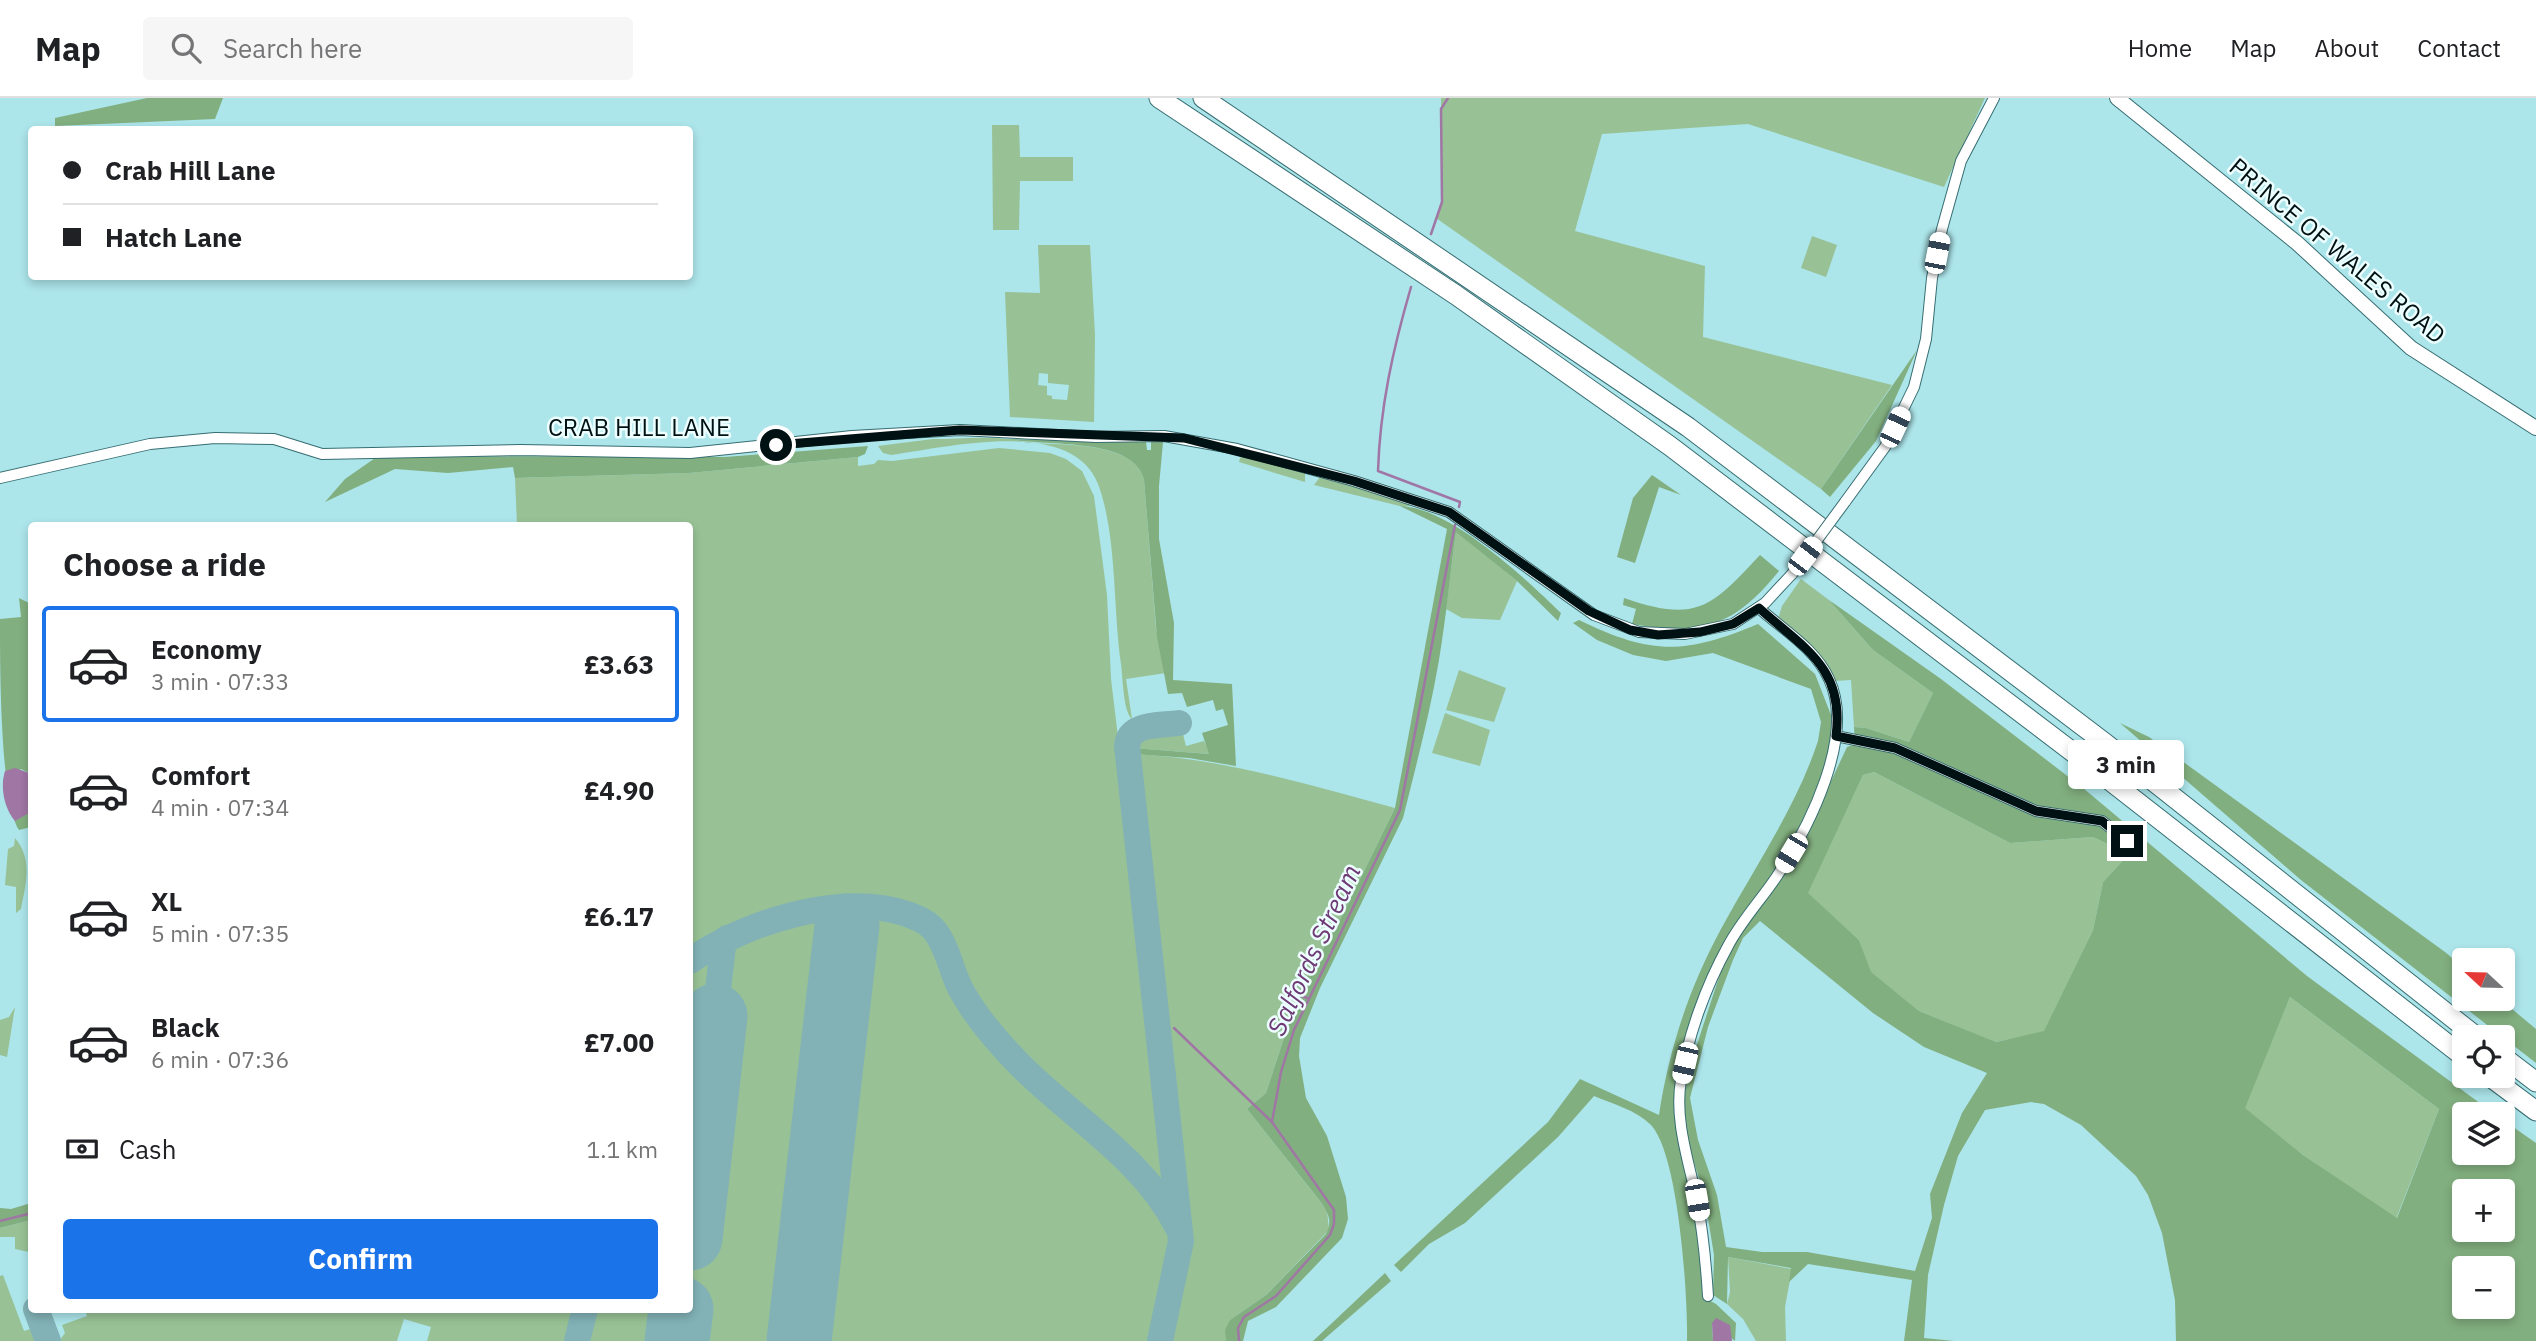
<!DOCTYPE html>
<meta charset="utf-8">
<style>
body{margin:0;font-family:"IBM Plex Sans",sans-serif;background:#f6f6f6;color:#202124;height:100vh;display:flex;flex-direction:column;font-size:26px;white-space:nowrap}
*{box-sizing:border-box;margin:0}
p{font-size:23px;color:#757577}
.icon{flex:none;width:38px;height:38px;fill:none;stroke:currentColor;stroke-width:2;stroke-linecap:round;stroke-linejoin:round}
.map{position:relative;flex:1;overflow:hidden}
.panel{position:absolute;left:28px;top:424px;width:665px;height:791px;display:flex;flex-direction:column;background:#fff;border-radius:7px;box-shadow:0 4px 10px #0003}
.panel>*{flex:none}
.hud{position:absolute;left:28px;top:28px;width:665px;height:154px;border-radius:7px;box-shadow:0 4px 10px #0003;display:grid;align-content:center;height:154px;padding:0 35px;background:#fff}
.needle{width:46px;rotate:292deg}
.buttons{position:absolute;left:2452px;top:850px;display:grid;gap:14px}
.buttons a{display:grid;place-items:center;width:63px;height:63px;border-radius:7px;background:#fff;box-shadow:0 4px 10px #0003;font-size:35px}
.end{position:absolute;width:32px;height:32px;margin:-16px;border:9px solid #001113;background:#fff;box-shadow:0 0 0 4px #fff}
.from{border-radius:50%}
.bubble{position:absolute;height:49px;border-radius:7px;background:#fff;box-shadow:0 4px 10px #0003;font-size:23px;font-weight:700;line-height:49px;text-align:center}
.car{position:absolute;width:21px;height:42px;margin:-21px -10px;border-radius:9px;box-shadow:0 0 5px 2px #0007;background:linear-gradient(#fff 24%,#345 0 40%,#fff 0 76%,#345 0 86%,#fff 0)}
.hud b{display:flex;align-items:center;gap:24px;height:66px;font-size:26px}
.hud b+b{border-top:2px solid #e0e0e0}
.hud i{width:18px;height:18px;background:#202124}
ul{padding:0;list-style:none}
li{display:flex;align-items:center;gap:21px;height:116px;margin:0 14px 10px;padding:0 21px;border:4px solid transparent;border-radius:7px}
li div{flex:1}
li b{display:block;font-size:26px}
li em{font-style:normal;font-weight:700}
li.on{border-color:#1a73e8}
li>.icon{width:63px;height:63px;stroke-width:1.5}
h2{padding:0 35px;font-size:32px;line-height:84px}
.pay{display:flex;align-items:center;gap:18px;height:77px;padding:0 35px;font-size:26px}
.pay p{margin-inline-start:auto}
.action{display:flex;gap:14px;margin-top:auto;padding:14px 35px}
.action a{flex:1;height:80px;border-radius:7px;background:#1a73e8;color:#fff;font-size:28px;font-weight:700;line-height:80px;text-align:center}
header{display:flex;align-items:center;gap:42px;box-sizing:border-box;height:98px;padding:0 35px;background:#fff;border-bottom:2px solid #e0e0e0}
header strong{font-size:33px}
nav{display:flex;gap:38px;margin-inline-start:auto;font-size:24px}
.search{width:490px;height:63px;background:#f6f6f6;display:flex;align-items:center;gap:18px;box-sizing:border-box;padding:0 24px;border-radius:7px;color:#757577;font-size:26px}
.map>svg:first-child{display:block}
.green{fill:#98c295;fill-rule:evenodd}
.forest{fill:#82af7f;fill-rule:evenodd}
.water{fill:#a076a5}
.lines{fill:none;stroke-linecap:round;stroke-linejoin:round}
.stream{stroke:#a076a5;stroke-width:2.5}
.taxiway{stroke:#82b2b6;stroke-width:26}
.runway{stroke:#82b2b6;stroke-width:65}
.street-casing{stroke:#366d71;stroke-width:12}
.secondary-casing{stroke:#366d71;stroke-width:16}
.highway-casing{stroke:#366d71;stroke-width:21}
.street{stroke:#fff;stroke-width:10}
.secondary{stroke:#fff;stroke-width:14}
.highway{stroke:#fff;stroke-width:19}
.street-bridge-casing{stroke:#366d71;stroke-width:12;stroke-linecap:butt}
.street-bridge{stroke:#fff;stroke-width:10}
.route{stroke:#001113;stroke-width:9}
.labels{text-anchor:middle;stroke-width:5;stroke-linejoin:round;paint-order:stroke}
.street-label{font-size:24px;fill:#001113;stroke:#edfeff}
.water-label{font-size:26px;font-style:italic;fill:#6e3975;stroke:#edfeff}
</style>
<header>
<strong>Map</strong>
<div class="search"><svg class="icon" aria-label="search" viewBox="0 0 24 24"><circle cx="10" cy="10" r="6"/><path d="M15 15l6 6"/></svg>Search here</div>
<nav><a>Home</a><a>Map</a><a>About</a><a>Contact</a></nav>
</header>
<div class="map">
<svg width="2536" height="1243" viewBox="0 0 2536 1243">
<rect width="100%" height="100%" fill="#ace5ea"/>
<g class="green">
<polygon points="1441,0 1985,0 1944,89 1748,26 1602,36 1575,133 1705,168 1703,239 1892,287 1821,391 1436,120 1441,104"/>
<polygon points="992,27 1019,27 1020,59 1073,59 1073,83 1020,83 1019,132 993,132"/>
<polygon points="1812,138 1837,147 1826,179 1801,170"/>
<path d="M1038,147H1090L1095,237L1094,324L1010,319L1005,194L1040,195ZM1039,275L1048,276V285L1069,287L1067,302L1052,301V298L1047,297V288L1038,287Z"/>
<path d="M933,341C957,341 984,338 1008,341C1015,341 1022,344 1029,345C1061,347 1135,343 1144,382L1156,530L1166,575L1126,581L1132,621C1123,613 1123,580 1121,566C1113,511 1117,436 1098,386C1072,318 945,350 891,357L883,355L878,348Z"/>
<polygon points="999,350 1050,355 1066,361 1082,373 1094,398 1107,497 1111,581 1171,1077 1169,1086 1165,1089 1157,1086 1127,1053 1028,966 998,935 968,891 944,835 924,815 875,801 835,802 732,831 690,855 690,427 517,427 515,380 689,375 858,359 858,368 874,366 878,362 892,363"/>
<polygon points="1245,358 1305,375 1305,384 1239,364 1240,360"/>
<polygon points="1320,379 1377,393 1414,408 1400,408 1314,387"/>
<polygon points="1456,433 1517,483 1500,522 1462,520 1446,511"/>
<polygon points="1801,481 1829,502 1873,552 1933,595 1909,644 1866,630 1854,629 1851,582 1835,583 1778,521 1782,508"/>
<polygon points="1459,572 1506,590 1494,624 1446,612"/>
<polygon points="1445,615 1490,632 1480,668 1432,655"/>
<polygon points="1183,636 1186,648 1204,643 1210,656 1133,650 1134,642"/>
<path d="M1133,656C1223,660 1309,687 1395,710L1342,818L1300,891L1266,995L1247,1011L1327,1112L1329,1132L1266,1197L1230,1222L1226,1243H1165L1189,1138Z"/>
<polygon points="1874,674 2010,745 2093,739 2129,756 2103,784 2093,832 2044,934 1995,944 1919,913 1870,874 1859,842 1807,795 1863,677"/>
<path d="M15,740C33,761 26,786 21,811L16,815V789L5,787L8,751L14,748Z"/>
<path d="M857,815L892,820L926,832C940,851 945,875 955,896C963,913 977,928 990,943C1028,988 1178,1093 1176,1150L1154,1243H584L591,1211H690V870C737,837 799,817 857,815Z"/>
<polygon points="2290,899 2439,1011 2396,1121 2303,1057 2244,1010"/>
<polygon points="15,909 7,959 0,957 0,922 9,919"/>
<polygon points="31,1122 31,1166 29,1154 15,1151 15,1139 0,1139 0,1130"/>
<polygon points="1728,1159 1792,1171 1785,1209 1786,1243 1756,1243 1743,1221 1727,1206 1730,1194"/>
<polygon points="3,1177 24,1233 37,1229 42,1243 0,1243 0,1178"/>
<polygon points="85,1211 579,1211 571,1243 427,1243 431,1229 404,1221 397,1243 59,1243 65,1235 62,1227 87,1218"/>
</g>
<g class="forest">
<polygon points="147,0 223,0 215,21 55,28 55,20"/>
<polygon points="1917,252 1876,343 1830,399 1821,391"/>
<path d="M1009,341L1146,344L1147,352H1151V344H1163L1159,388V441L1174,525L1173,582L1232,586L1236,668L1189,660L1133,656V650L1209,656L1202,635L1228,627L1223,611L1216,613L1213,602L1187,609L1182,595L1168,596L1157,539L1144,382C1134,338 1043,349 1009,341Z"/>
<polygon points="868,348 865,356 858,359 689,375 515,380 513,369 448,375 395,371 325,404 345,381 378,358 725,359"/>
<polygon points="1652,377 1681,397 1659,389 1635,465 1617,459 1633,400"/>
<path d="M1400,408C1450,409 1526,481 1561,515L1558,523L1517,483L1456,434C1450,477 1446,520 1439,562C1430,615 1416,668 1403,720L1320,890L1300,940L1299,958L1306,1000L1327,1038L1346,1099L1348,1121L1342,1140L1276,1209L1248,1223L1243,1243H1226L1225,1232L1230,1222L1266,1197L1326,1136C1333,1123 1328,1114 1320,1103L1247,1011L1266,995L1300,891L1342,818L1395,710L1447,431Z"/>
<path d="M1760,457L1779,473C1734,529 1701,538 1632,526L1636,511L1623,507L1624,500C1696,525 1711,510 1760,457Z"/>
<path d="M19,500L31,506V676L21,671L3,681C4,696 5,711 15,722L31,714V729L19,732C0,703 0,565 0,521L21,519Z"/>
<path d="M1829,502L1941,581L2083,690L2307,878L2496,1017H2464V1055H2502L2503,1022L2536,1045V1243H2176L2175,1202L2162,1135L2148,1097L2136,1078L2081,1027L2044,1006L2031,1004L1985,1012L1958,1058L1944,1107L1928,1177L1924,1240L1954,1243H1904L1912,1182L1808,1166L1789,1184L1791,1170L1728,1159L1727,1206L1713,1197L1714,1157L1704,1096L1689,1049L1683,1008L1687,977L1722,870L1736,841L1818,711L1847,649L1855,646L1854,629L1866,630L1909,644L1933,595L1873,552ZM1874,674L2010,745L2093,739L2129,756L2103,784L2093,832L2044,933L1996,944L1919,913L1871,874L1859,842L1808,795L1863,677ZM1760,823L1873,915L1924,949L1987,975L1962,1015L1930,1096L1932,1120L1915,1173L1807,1154H1762L1726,1149L1717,1097L1698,1042L1690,1000L1708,929L1733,862L1743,840ZM2290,899L2439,1011L2397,1120L2303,1057L2245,1010ZM2464,1094H2502V1132H2464ZM2464,1171H2502V1209H2464Z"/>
<path d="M1579,522C1651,557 1684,557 1758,526L1815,576L1831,617L1832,639L1821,681L1800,728L1780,766L1749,808L1685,944L1675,983L1676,1018L1697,1129L1703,1199L1716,1206L1736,1225L1735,1243L1712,1225L1713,1243H1687C1688,1200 1679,1057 1651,1027C1636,1012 1613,1006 1594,998L1558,1039L1465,1125L1429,1146L1401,1174L1394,1167L1548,1024L1580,981L1659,1017C1669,951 1689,890 1721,831C1754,770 1796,710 1818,643L1821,624L1811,591L1713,555L1666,563L1633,557L1597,542L1573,525Z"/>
<polygon points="2120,625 2149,639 2445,854 2464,870 2464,901 2500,901 2536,931 2536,965 2301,782"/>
<polygon points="31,1105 31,1122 0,1130 0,1110 11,1111"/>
<polygon points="1385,1175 1391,1183 1322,1243 1313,1243"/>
</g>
<g class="water">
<path d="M15,670L32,676L31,714L15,723C4,710 0,689 5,673Z"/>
<polygon points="1716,1220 1730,1227 1732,1243 1713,1243 1712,1225"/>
</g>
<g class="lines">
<g class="stream">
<polyline points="1431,136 1442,104 1441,11 1448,0"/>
<path d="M1411,189C1393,251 1380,309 1378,373L1460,404L1459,409"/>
<polyline points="1294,895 1307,900"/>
<polyline points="1174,930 1272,1024 1334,1112 1334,1126 1330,1137 1276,1198 1244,1219 1238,1230 1239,1243"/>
<polyline points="1272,1024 1281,974 1294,932 1400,712 1455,427"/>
<polyline points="0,1123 32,1115"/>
</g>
<g class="taxiway">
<path d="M690,863C744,824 841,794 907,816C917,820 927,823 934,832C947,847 951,872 960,890C976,920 998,945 1022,969C1074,1021 1143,1061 1177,1128"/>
<polyline points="715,918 723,848 727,840"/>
<polyline points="36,1211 48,1243"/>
<polyline points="577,1243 585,1211"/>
<path d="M1160,1243L1181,1143L1127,648C1129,624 1160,628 1179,625"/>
</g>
<g class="runway">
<polyline points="690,1140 715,918"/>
<polyline points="677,1243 681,1211"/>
<polyline points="799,1243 847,828"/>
</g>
<g class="street-casing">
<g id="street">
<polyline points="0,380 150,346 215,340 274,341 322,356 521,352 690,355 852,338 960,332 1096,339 1164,338 1237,351 1354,383 1449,414 1594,517 1639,534 1685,536 1733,526 1765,505 1792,476"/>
<polyline points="1845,404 1885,349 1914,289 1926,241 1932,180 1942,131 1961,63 1994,0"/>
<polyline points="1836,638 1895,650 2036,713 2102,723 2127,743"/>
<path d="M1708,1198C1706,1166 1703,1134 1697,1103C1689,1064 1674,1022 1681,982C1688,937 1706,888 1728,848C1741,823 1761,802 1777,778C1809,729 1856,638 1829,581C1815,550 1783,532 1759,510"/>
</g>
</g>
<g class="secondary-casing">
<polyline id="secondary" points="2117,0 2297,145 2411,250 2536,330"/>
</g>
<g class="highway-casing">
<g id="highway">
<polyline points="1159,0 1456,197 1670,348 2095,671 2464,959"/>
<polyline points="1203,0 1688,329 2105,645 2478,940"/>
<polyline points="2502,958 2536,984"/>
<polyline points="2489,978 2536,1013"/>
</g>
</g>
<use href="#street" class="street"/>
<use href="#secondary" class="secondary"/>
<use href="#highway" class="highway"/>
<g class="street-bridge-casing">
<polyline id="street-bridge" points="1792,476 1845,404"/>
</g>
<use href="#street-bridge" class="street-bridge"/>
</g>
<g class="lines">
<path class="route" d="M776,347L960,332L1184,340L1354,383L1449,414L1589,513L1630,532L1658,537L1700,534L1733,526L1759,510C1803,550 1845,569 1836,638L1895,650L2036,713L2102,723L2127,743"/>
</g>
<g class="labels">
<g class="street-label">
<text transform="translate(2337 153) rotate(40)" y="8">PRINCE OF WALES ROAD</text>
<text x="639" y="338">CRAB HILL LANE</text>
</g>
<g class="water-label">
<text transform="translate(1314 852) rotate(-65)" y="9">Salfords Stream</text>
</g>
</g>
</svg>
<div class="buttons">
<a><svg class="needle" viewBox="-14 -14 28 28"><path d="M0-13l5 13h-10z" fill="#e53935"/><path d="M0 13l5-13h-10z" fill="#757577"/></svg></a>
<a><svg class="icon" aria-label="locate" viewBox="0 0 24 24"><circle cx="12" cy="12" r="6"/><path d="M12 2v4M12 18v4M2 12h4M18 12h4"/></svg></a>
<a><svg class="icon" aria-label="layers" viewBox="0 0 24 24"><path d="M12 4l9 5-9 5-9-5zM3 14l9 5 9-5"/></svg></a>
<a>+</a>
<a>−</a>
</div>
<i class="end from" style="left:776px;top:347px"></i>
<i class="end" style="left:2127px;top:743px"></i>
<div class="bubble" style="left:2068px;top:642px;width:116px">3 min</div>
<i class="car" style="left:1937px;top:155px;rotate:11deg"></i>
<i class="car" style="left:1895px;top:329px;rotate:25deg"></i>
<i class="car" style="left:1805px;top:458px;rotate:37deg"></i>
<i class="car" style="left:1791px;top:755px;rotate:211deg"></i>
<i class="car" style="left:1685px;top:965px;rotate:193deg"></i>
<i class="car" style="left:1697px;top:1102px;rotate:170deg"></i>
<div class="hud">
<b><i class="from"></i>Crab Hill Lane</b>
<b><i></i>Hatch Lane</b>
</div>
<section class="panel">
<h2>Choose a ride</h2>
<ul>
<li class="on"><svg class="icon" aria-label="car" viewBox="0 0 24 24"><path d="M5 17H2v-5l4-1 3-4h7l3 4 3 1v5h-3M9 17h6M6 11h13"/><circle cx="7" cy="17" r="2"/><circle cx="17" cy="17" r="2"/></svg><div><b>Economy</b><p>3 min · 07:33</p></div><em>£3.63</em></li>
<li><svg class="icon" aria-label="car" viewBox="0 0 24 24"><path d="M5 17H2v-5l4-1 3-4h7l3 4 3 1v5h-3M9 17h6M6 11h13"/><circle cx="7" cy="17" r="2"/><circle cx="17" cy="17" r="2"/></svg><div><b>Comfort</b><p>4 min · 07:34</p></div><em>£4.90</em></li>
<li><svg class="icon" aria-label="car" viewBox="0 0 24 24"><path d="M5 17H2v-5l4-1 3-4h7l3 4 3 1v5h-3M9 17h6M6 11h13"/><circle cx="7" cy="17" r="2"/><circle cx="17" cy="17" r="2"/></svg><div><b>XL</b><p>5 min · 07:35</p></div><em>£6.17</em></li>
<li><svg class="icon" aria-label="car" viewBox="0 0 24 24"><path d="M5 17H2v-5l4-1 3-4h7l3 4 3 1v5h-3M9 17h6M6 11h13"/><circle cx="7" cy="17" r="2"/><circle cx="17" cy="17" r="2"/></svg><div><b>Black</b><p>6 min · 07:36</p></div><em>£7.00</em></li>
</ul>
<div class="pay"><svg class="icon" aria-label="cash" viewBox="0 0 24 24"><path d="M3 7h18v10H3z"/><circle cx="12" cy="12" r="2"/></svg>Cash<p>1.1 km</p></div>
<div class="action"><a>Confirm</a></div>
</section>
</div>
